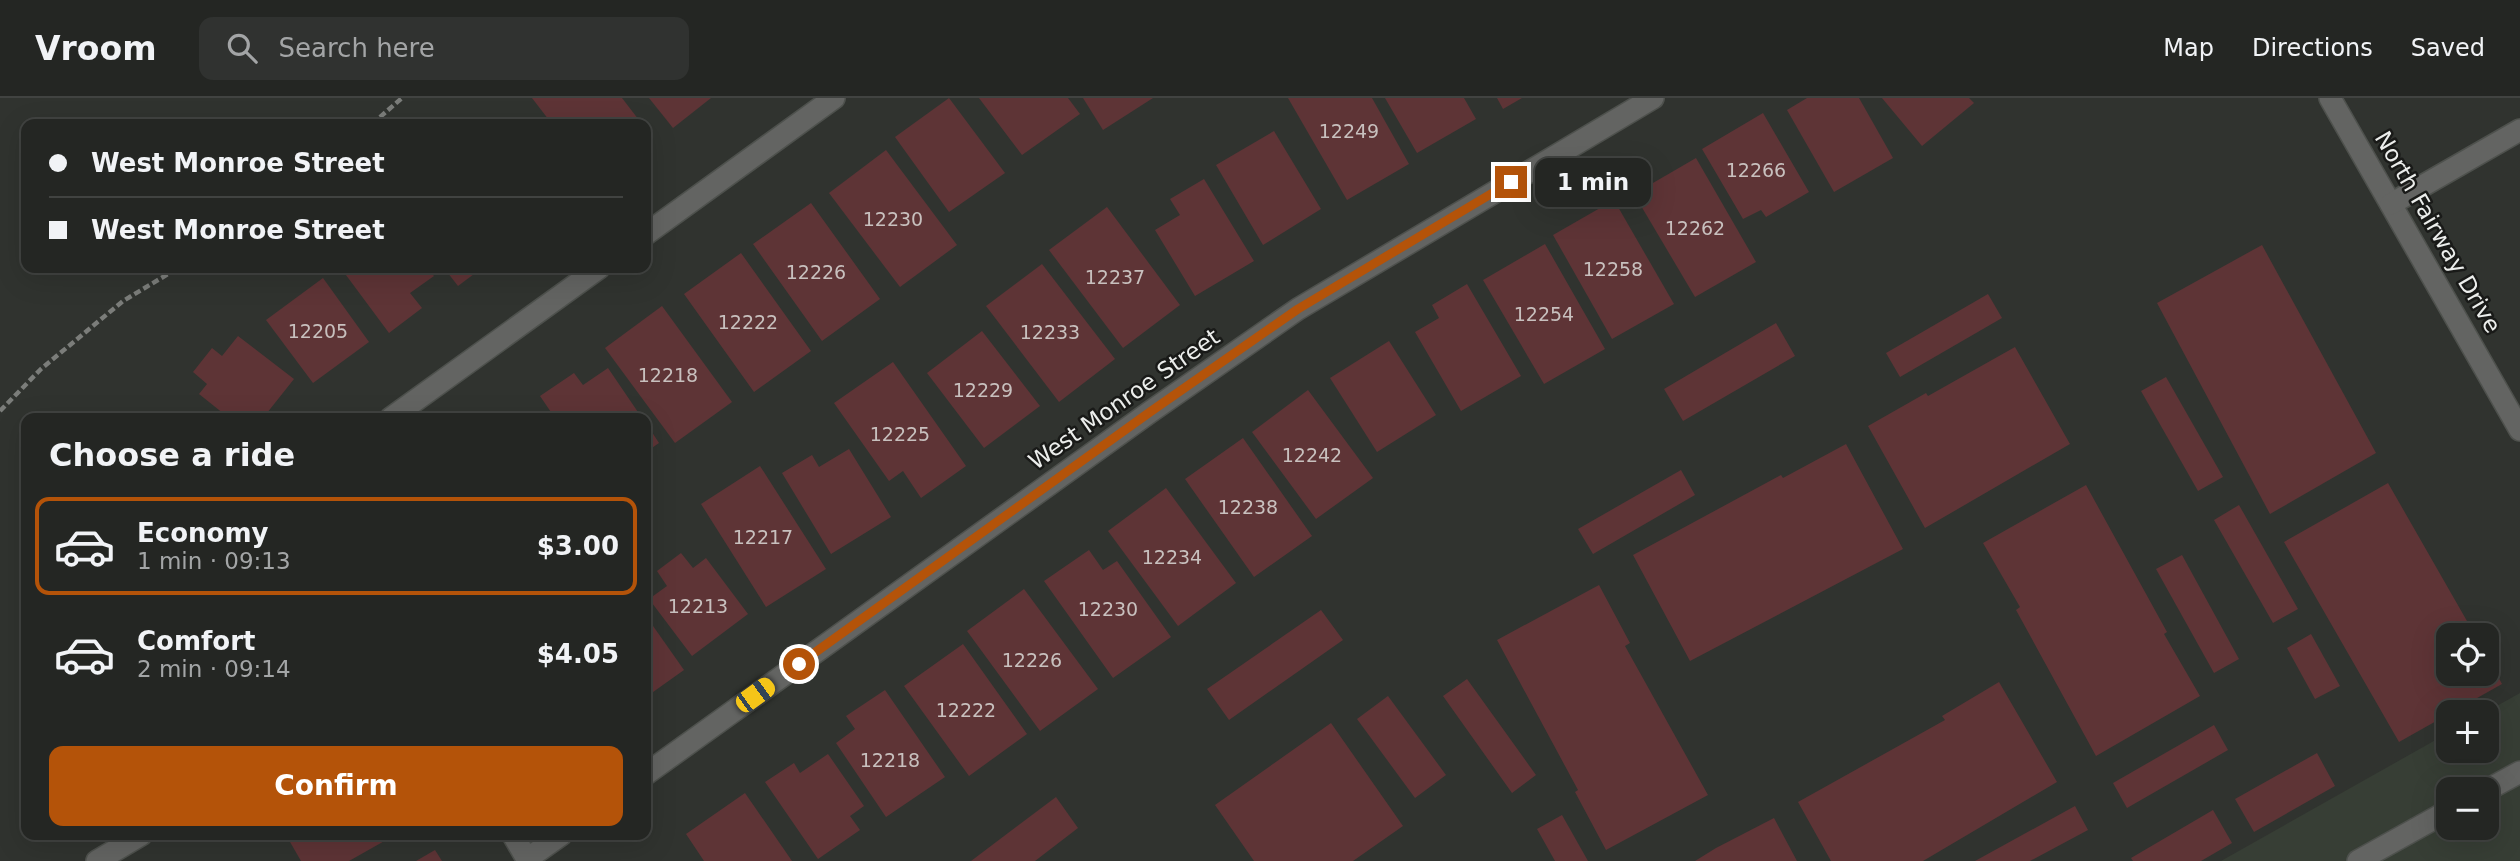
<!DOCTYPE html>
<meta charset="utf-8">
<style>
body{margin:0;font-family:"DejaVu Sans",sans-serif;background:#303230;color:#f1f3f6;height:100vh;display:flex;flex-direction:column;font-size:26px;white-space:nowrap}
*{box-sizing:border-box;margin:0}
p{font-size:23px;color:#a3a5a6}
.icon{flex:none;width:38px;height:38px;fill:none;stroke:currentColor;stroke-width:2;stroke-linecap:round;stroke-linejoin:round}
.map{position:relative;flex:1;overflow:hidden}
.panel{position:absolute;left:21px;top:315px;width:630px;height:427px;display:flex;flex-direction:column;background:#242623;border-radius:14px;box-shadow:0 7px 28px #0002,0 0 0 2px #414341}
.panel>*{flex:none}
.guide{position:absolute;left:21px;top:21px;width:630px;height:154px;border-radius:14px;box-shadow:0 7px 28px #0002,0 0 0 2px #414341;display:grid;align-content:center;height:154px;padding:0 28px;background:#242623}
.tools{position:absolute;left:2436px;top:525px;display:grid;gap:14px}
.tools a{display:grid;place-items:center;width:63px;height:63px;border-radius:14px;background:#242623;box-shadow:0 7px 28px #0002,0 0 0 2px #414341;font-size:35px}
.end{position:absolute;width:32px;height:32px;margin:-16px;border:9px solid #b45309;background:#fff;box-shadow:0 0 0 4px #fff}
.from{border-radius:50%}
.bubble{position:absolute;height:49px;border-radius:14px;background:#242623;box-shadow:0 7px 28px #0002,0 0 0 2px #414341;font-size:23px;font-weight:700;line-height:49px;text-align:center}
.car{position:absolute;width:21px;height:42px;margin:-21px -10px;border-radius:9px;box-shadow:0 0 5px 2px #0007;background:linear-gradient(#f5c518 24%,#345 0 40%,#f5c518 0 76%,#345 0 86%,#f5c518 0)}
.guide b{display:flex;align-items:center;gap:24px;height:66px;font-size:26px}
.guide b+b{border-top:2px solid #414341}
.guide i{width:18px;height:18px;background:#f1f3f6}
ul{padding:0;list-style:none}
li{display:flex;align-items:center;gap:21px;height:98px;margin:0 14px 10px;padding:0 14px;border:4px solid transparent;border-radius:14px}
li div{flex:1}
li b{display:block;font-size:26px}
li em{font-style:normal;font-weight:700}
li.selected{border-color:#b45309}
li>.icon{width:63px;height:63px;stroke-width:1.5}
h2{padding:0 28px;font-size:32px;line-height:84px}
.button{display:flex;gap:14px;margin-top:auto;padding:14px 28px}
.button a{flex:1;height:80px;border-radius:14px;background:#b45309;color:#fff;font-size:28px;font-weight:700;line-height:80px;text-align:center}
header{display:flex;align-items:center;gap:42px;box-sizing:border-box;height:98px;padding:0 35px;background:#242623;border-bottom:2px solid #414341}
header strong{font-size:33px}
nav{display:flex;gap:38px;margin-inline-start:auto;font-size:24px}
.search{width:490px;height:63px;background:#303230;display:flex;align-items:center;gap:18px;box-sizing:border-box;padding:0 24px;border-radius:14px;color:#a3a5a6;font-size:26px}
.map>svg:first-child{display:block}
.built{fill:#373e35;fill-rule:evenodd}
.building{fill:#5e3436}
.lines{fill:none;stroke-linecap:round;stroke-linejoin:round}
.minor-casing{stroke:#4e514d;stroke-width:24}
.path{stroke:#7b7d7a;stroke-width:4.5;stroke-dasharray:7 3.5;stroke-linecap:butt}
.minor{stroke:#636462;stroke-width:21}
.route{stroke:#b45309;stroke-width:9}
.labels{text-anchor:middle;stroke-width:5;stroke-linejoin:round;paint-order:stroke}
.number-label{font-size:19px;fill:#c8c0be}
.street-label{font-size:23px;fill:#eceeec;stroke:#191a18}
</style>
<header>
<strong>Vroom</strong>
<div class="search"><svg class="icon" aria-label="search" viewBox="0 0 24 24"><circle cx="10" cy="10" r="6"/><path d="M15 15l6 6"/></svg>Search here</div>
<nav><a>Map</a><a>Directions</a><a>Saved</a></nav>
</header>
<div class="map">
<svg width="2520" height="763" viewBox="0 0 2520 763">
<rect width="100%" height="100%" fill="#30332f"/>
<path class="built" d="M2520,595V763H2221L2448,635V653H2487L2486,614ZM2448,691H2487V730H2448Z"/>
<g class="building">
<polygon points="532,0 622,0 642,26 552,26"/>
<polygon points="649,0 711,0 673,30"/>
<polygon points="949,0 1005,75 949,114 895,39"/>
<polygon points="979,0 1068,0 1080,16 1022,57"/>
<polygon points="1083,0 1153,0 1103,32"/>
<polygon points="1288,0 1372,0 1409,66 1347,102"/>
<polygon points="1385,0 1464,0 1476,21 1417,55"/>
<polygon points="1497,0 1522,0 1503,11"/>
<polygon points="1807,0 1859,0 1893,60 1834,94 1787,12"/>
<polygon points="1882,0 1969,0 1974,5 1922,48"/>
<polygon points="1763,15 1809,94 1766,119 1761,112 1743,121 1702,51"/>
<polygon points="1274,33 1321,111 1263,147 1216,67"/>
<polygon points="886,52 957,147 900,189 829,95"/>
<polygon points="1696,60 1756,164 1695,199 1634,96"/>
<polygon points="1204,81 1254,163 1195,198 1155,132 1180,117 1170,101"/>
<polygon points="1614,102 1674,206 1612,241 1553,137"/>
<polygon points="811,105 880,201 822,243 753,146"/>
<polygon points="1107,109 1180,207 1123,250 1049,152"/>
<polygon points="1545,146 1605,251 1544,286 1483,182"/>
<polygon points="2262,147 2376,355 2270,416 2157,205"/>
<polygon points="741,155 811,253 754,294 684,196"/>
<polygon points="1042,166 1115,261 1059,304 986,208"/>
<polygon points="348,170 427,170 434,178 410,195 422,210 389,235 343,173"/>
<polygon points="444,170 482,170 458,188"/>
<polygon points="323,180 369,244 313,285 266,222"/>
<polygon points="1467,186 1521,278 1461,313 1415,234 1439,220 1432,207"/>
<polygon points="1988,196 2002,220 1900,279 1886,255"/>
<polygon points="662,208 732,304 675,345 605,250"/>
<polygon points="1776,225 1795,258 1683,323 1664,291"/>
<polygon points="982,233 1040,308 984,350 927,275"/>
<polygon points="238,238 294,281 263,320 229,320 199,296 207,286 193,274 212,250 222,258"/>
<polygon points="1389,243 1436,317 1377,354 1330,280"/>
<polygon points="2015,249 2070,346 1925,430 1868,328 1926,295 1928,298"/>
<polygon points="893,264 966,368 921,400 903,373 889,383 834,305"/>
<polygon points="608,270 642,320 555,320 540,298 574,275 583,287"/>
<polygon points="2166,279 2223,379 2198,393 2141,293"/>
<polygon points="1308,292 1373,380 1316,421 1252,334"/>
<polygon points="646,325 659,345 646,354"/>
<polygon points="1243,340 1312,438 1254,479 1185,381"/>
<polygon points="1846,346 1903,451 1690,563 1633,457 1781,377 1783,380"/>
<polygon points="849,351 891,419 831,456 782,375 812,357 819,369"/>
<polygon points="760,368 826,471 766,509 701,406"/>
<polygon points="1681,372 1695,397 1593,456 1578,431"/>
<polygon points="2388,385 2475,537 2448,537 2448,576 2487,576 2487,558 2502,586 2399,644 2284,444"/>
<polygon points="2086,387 2167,534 2164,536 2200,598 2096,658 2016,512 2020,509 1983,445"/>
<polygon points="1166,390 1236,485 1178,528 1108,433"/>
<polygon points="2239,407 2298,511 2273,525 2214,422"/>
<polygon points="1089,452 1103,472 1117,463 1171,539 1113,580 1044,483"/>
<polygon points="681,455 693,470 706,460 748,516 692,558 649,501 667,488 657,473"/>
<polygon points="2182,457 2239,561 2214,575 2156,471"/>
<polygon points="1599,487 1630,545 1625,548 1708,697 1606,752 1575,694 1578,692 1497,542"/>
<polygon points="1024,491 1098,591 1040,633 967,533"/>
<polygon points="1321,512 1343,542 1229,622 1207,591"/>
<polygon points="646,518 684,572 646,599"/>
<polygon points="2311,536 2340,588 2315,601 2287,550"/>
<polygon points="963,546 1027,636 969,678 904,588"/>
<polygon points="1467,581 1536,677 1512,695 1443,598"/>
<polygon points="1999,584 2057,684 1923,763 1831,763 1798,704 1945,622 1942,618"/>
<polygon points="885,592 945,679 886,719 836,645 855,631 846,618"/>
<polygon points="1388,598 1446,677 1415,700 1357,621"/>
<polygon points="1331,625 1403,728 1353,763 1254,763 1215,707"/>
<polygon points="2214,627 2228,652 2127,710 2113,685"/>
<polygon points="2317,655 2335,688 2254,734 2235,701"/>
<polygon points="828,656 864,708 850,718 860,732 818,761 765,684 794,665 800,675"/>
<polygon points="745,695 792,763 704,763 686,736"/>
<polygon points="1056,699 1078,730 1035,763 971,763"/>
<polygon points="2075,708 2088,732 2030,763 1975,763"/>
<polygon points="2213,712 2232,745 2201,763 2133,763 2131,760"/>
<polygon points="1562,717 1588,763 1555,763 1537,731"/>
<polygon points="1774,720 1797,763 1695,763 1716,750"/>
<polygon points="286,737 395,737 349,763 301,763"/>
<polygon points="435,752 442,763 416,763"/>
</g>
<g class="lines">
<g class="minor-casing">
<g id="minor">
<polyline points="2330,0 2520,332"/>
<polyline points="2391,106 2520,32"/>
<polyline points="646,136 834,0"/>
<polyline points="391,320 599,170"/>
<polyline points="646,676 1150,314 1298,211 1653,0"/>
<polyline points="2487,692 2520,674"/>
<polyline points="513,737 527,761 561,737"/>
<polyline points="97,763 141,737"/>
<polyline points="2358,763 2448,713"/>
</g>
</g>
<g class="path">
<polyline points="372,26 402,0"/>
<polyline points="0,313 41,271 123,203 178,170"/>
</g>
<use href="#minor" class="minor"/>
</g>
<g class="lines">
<polyline class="route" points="799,566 1150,314 1298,211 1511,84"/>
</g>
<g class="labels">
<g class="number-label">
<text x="1349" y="40">12249</text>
<text x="1756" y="79">12266</text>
<text x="893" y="128">12230</text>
<text x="1695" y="137">12262</text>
<text x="1613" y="178">12258</text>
<text x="816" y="181">12226</text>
<text x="1115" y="186">12237</text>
<text x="1544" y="223">12254</text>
<text x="748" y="231">12222</text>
<text x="318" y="240">12205</text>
<text x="1050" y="241">12233</text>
<text x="668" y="284">12218</text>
<text x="983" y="299">12229</text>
<text x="900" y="343">12225</text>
<text x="1312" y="364">12242</text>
<text x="1248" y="416">12238</text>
<text x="763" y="446">12217</text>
<text x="1172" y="466">12234</text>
<text x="698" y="515">12213</text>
<text x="1108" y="518">12230</text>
<text x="1032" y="569">12226</text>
<text x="966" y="619">12222</text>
<text x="890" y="669">12218</text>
</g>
<g class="street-label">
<text transform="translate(2438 134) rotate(60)" y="8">North Fairway Drive</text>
<text transform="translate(1124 301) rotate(-35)" y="8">West Monroe Street</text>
</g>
</g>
</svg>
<div class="tools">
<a><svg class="icon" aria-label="locate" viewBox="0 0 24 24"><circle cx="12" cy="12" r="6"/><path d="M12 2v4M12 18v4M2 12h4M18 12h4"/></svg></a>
<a>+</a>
<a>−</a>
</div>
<i class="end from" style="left:799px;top:566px"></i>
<i class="end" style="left:1511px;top:84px"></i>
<div class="bubble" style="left:1535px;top:60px;width:116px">1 min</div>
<i class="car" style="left:755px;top:597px;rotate:54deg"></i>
<div class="guide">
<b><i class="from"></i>West Monroe Street</b>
<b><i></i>West Monroe Street</b>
</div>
<section class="panel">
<h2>Choose a ride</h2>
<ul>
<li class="selected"><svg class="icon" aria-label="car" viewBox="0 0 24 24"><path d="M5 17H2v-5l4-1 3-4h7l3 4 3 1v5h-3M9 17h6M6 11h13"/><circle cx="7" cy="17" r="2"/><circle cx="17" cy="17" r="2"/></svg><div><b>Economy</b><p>1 min · 09:13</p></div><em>$3.00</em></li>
<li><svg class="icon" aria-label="car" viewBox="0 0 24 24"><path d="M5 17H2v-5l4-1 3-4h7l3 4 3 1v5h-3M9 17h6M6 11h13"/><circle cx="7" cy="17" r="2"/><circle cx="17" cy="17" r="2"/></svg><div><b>Comfort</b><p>2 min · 09:14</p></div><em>$4.05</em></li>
</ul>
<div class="button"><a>Confirm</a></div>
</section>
</div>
